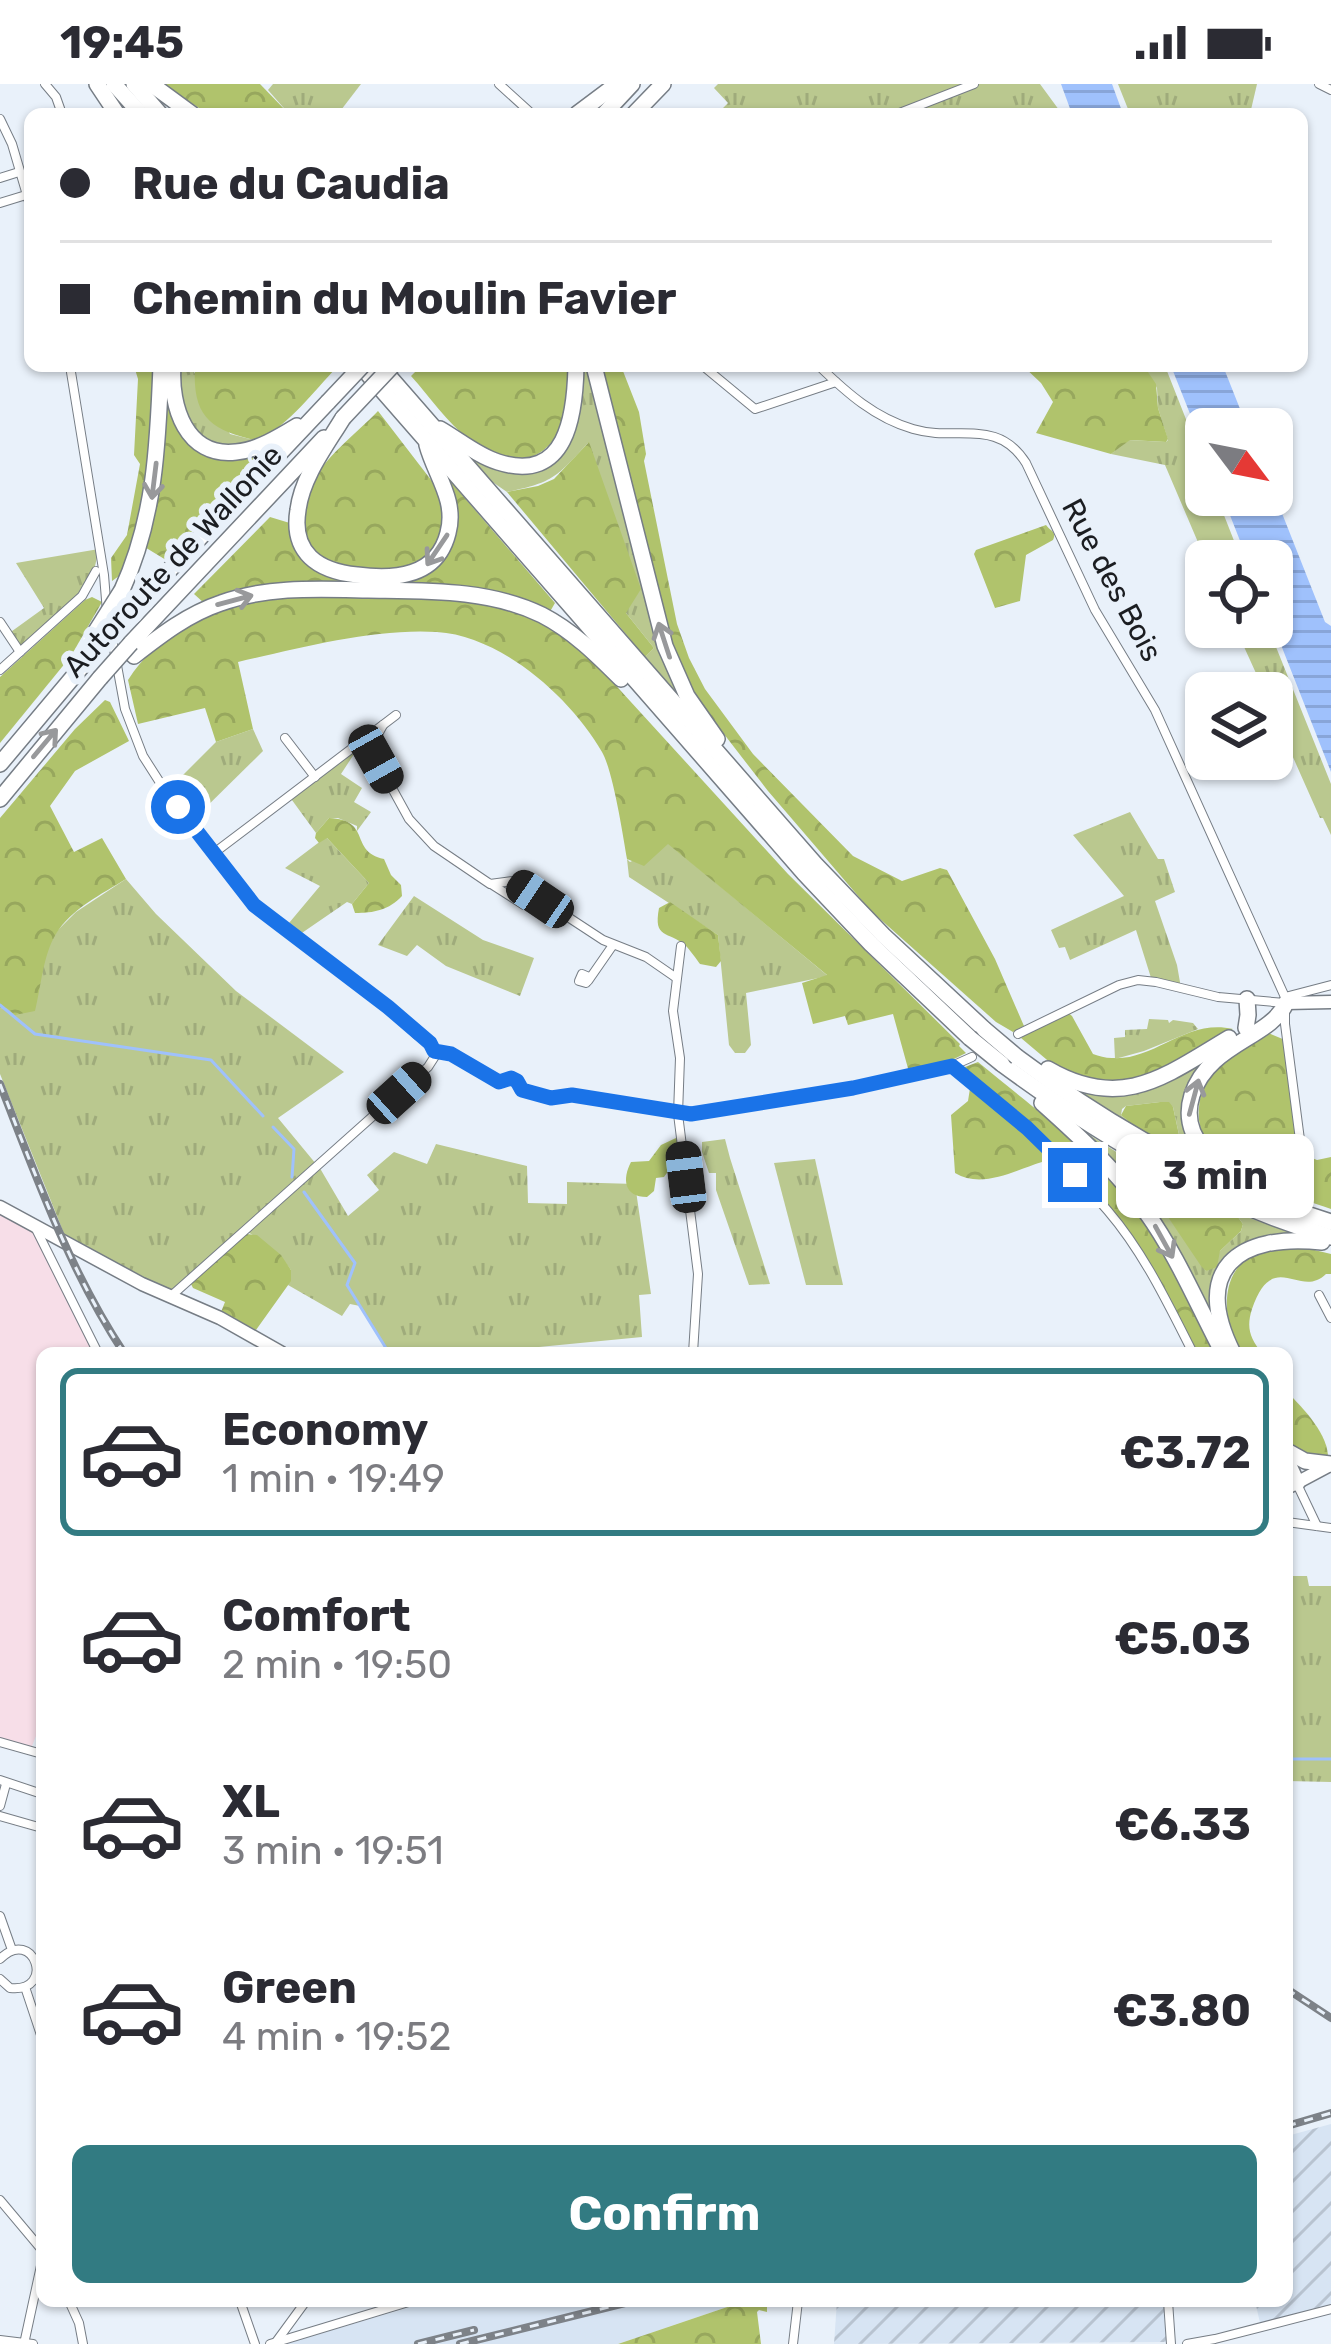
<!DOCTYPE html>
<meta charset="utf-8">
<style>
body{margin:0;font-family:Rubik,sans-serif;background:#f7f7f7;color:#2b2b33;height:100vh;display:flex;flex-direction:column;font-size:45px;white-space:nowrap}
*{box-sizing:border-box;margin:0}
p{font-size:39px;color:#7c7c81}
.icon{flex:none;width:66px;height:66px;fill:none;stroke:currentColor;stroke-width:2;stroke-linecap:round;stroke-linejoin:round}
.map{position:relative;flex:1;overflow:hidden}
.side{position:absolute;left:36px;top:1263px;width:1257px;height:960px;display:flex;flex-direction:column;background:#fff;border-radius:18px;box-shadow:0 3px 9px #0004}
.side>*{flex:none}
.hud{position:absolute;left:24px;top:24px;width:1284px;height:264px;border-radius:18px;box-shadow:0 3px 9px #0004;display:grid;align-content:center;height:264px;padding:0 36px;background:#fff}
.needle{width:78px;rotate:122deg}
.fabs{position:absolute;left:1185px;top:324px;display:grid;gap:24px}
.fabs a{display:grid;place-items:center;width:108px;height:108px;border-radius:18px;background:#fff;box-shadow:0 3px 9px #0004;font-size:60px}
.end{position:absolute;width:54px;height:54px;margin:-27px;border:15px solid #1a73e8;background:#fff;box-shadow:0 0 0 6px #fff}
.from{border-radius:50%}
.bubble{position:absolute;height:84px;border-radius:18px;background:#fff;box-shadow:0 3px 9px #0004;font-size:39px;font-weight:700;line-height:84px;text-align:center}
.car{position:absolute;width:36px;height:72px;margin:-36px -18px;border-radius:15px;box-shadow:0 0 9px 3px #0007;background:linear-gradient(#222 24%,#8ab4d8 0 40%,#222 0 76%,#8ab4d8 0 86%,#222 0)}
.hud b{display:flex;align-items:center;gap:42px;height:114px;font-size:45px}
.hud b+b{border-top:3px solid #e1e1e2}
.hud i{width:30px;height:30px;background:#2b2b33}
ul{padding:21px 0 0;list-style:none}
li{display:flex;align-items:center;gap:36px;height:168px;margin:0 24px 18px;padding:0 12px;border:6px solid transparent;border-radius:18px}
li div{flex:1}
li b{display:block;font-size:45px}
li em{font-style:normal;font-weight:700}
li.selected{border-color:#327b82}
li>.icon{width:108px;height:108px;stroke-width:1.5}
.action{display:flex;gap:24px;margin-top:auto;padding:24px 36px}
.action a{flex:1;height:138px;border-radius:18px;background:#327b82;color:#fff;font-size:48px;font-weight:700;line-height:138px;text-align:center}
.status{display:flex;justify-content:space-between;align-items:center;height:84px;padding:0 60px;background:#fff;direction:ltr}
.status svg{height:33px;fill:currentColor}
.map>svg:first-child{display:block}
.built{fill:#d7e4f3}
.industrial{fill:url(#industrial-furrows)}
.medical{fill:#f7dee8}
.grass{fill:url(#grass-tufts)}
.forest{fill:url(#forest-crowns)}
.water{fill:url(#water-rules)}
.lines{fill:none;stroke-linecap:round;stroke-linejoin:round}
.stream{stroke:#9fc1fc;stroke-width:3}
.street-casing{stroke:#767d85;stroke-width:10}
.secondary-casing{stroke:#767d85;stroke-width:15}
.highway-casing{stroke:#767d85;stroke-width:18}
.street{stroke:#fff;stroke-width:8}
.secondary{stroke:#fff;stroke-width:12}
.highway{stroke:#fff;stroke-width:15}
.rail-casing{stroke:#7d8288;stroke-width:8}
.rail{stroke:#e9f1fa;stroke-width:3;stroke-dasharray:9;stroke-linecap:butt}
.highway-bridge-casing{stroke:#767d85;stroke-width:18;stroke-linecap:butt}
.highway-bridge{stroke:#fff;stroke-width:15}
.oneway{stroke:#98999b}
.route{stroke:#1a73e8;stroke-width:15}
.labels{text-anchor:middle;stroke-width:12;stroke-linejoin:round;paint-order:stroke}
.street-label{font-size:30px;fill:#1b1d21;stroke:#e9f1fa}
</style>
<div class="status"><b>19:45</b><svg viewBox="0 0 49 12"><path d="M0 12V9h3v3zM5 12V6h3v6zM10 12V3h3v9zM15 12V0h3v12zM26 1h20v11H26zM47 4h2v5h-2z"/></svg></div>
<div class="map">
<svg width="1331" height="2260" viewBox="0 0 1331 2260">
<defs>
<pattern id="industrial-furrows" width="10" height="10" patternUnits="userSpaceOnUse" patternTransform="scale(3)"><rect width="10" height="10" fill="#d7e4f3"/><path d="M-1 1l2-2M0 10L10 0M9 11l2-2" fill="none" stroke="#b8c3d0"/></pattern>
<pattern id="grass-tufts" width="24" height="20" patternUnits="userSpaceOnUse" patternTransform="scale(3)"><rect width="24" height="20" fill="#bac88f"/><path d="M3 7l-1-3M5 7V3M7 7l1-3M15 17l-1-3M17 17v-4M19 17l1-3" fill="none" stroke="#9fab7b"/></pattern>
<pattern id="forest-crowns" width="20" height="18" patternUnits="userSpaceOnUse" patternTransform="scale(3)"><rect width="20" height="18" fill="#b0c36c"/><path d="M2 6a3 3 0 1 1 6 0M12 15a3 3 0 1 1 6 0" fill="none" stroke="#97a75d"/></pattern>
<pattern id="water-rules" width="6" height="5" patternUnits="userSpaceOnUse" patternTransform="scale(3)"><rect width="6" height="5" fill="#9fc1fc"/><path d="M0 2.5h6" fill="none" stroke="#88a5d8"/></pattern>
</defs>
<rect width="100%" height="100%" fill="#e9f1fa"/>
<polygon class="built" points="431,2217 745,2217 618,2260 285,2260"/>
<g class="industrial">
<polygon points="1331,2040 1331,2221 1260,2239 1255,2217 1287,2217 1287,2052"/>
<polygon points="837,2217 1166,2217 1168,2258 834,2260"/>
</g>
<polygon class="medical" points="0,1123 34,1141 96,1266 92,1269 42,1269 42,1297 40,1299 42,1327 42,1646 36,1652 30,1667 0,1658"/>
<g class="grass">
<polygon points="273,0 361,0 338,30 289,30 268,6"/>
<polygon points="718,0 1040,0 1062,30 717,30 728,19 714,4"/>
<polygon points="1118,0 1257,0 1250,30 1130,30"/>
<polygon points="177,282 195,282 194,288 230,350 258,357 235,363 205,358 181,327"/>
<path d="M581,282H590L699,637L659,595L661,592L645,573L654,564L626,529L588,359C556,393 555,398 507,408L491,397L465,366L549,377Z"/>
<polygon points="1144,282 1165,282 1206,386 1206,411 1216,411 1242,477 1206,477 1165,381 1111,370 1129,356 1166,358 1168,356 1158,324 1157,304"/>
<polygon points="99,465 91,499 20,568 8,550 44,524 16,479"/>
<polygon points="1235,543 1268,543 1331,700 1331,751 1323,734 1320,734 1272,626 1272,609 1265,609"/>
<polygon points="253,645 263,667 191,738 166,708 216,658"/>
<polygon points="356,667 341,690 362,704 354,718 371,728 357,747 357,742 338,734 329,734 316,749 289,712 345,670"/>
<polygon points="1130,728 1158,775 1164,775 1175,808 1155,817 1177,881 1181,904 1152,897 1136,846 1070,876 1065,863 1059,864 1051,846 1124,812 1073,751"/>
<polygon points="326,753 369,799 352,820 347,818 296,853 284,845 320,802 285,784"/>
<polygon points="668,759 828,892 746,909 751,961 745,969 735,969 729,961 718,851 629,793 627,775 630,778"/>
<path d="M126,795L156,830L236,907L344,988L278,1034L321,1086L348,1132L379,1106L367,1091L394,1068L427,1080L436,1060L527,1082L528,1119L567,1120V1098L635,1100L651,1210L639,1211L642,1253L477,1269H389L360,1222L350,1220L342,1232L288,1201L291,1186C278,1168 264,1156 245,1147L170,1213L65,1152L0,990V924L8,925L58,846L76,828Z"/>
<polygon points="414,812 483,856 534,874 520,912 446,882 417,861 407,872 378,861"/>
<polygon points="1149,935 1168,936 1169,939 1173,936 1193,939 1198,945 1144,967 1115,975 1114,954 1125,953 1125,946 1147,945"/>
<polygon points="1228,959 1184,1031 1235,1097 1174,1066 1181,1060 1173,1023 1160,1018 1126,1022 1122,1025 1121,1031 1135,1043 1052,993"/>
<polygon points="1058,1031 1148,1088 1142,1090 1143,1096 1206,1187 1220,1167 1241,1147 1243,1140 1235,1129 1308,1154 1225,1179 1218,1244 1166,1154"/>
<polygon points="725,1055 730,1074 770,1200 749,1201 716,1106 716,1089 709,1089 702,1068 702,1058"/>
<polygon points="815,1075 843,1201 806,1201 774,1079"/>
<polygon points="1287,1492 1307,1492 1309,1502 1331,1502 1331,1698 1287,1697"/>
</g>
<g class="forest">
<polygon points="163,0 260,0 289,30 208,30"/>
<polygon points="134,282 153,282 148,398 127,477 119,492 112,497 111,474 127,451 140,380 134,371 138,295"/>
<polygon points="164,282 201,366 269,364 166,476 143,462"/>
<path d="M195,282H338C312,309 292,338 258,357C211,346 192,334 195,282Z"/>
<path d="M421,282H570C570,294 572,309 569,320C555,378 517,390 470,356C447,339 430,313 411,292Z"/>
<polygon points="601,282 621,282 639,328 646,370 644,377 677,540 689,574 705,605 753,670 853,772 902,797 940,784 947,786 995,875 1024,942 1013,948 996,938 871,827 768,707 700,619 674,567 665,538"/>
<polygon points="1023,282 1144,282 1156,300 1158,324 1168,355 1166,358 1130,356 1111,370 1036,349 1053,318 1041,299"/>
<path d="M378,327L438,405C460,466 421,491 364,485C355,484 345,484 336,482C303,473 297,431 309,404C324,373 355,351 378,327Z"/>
<polygon points="589,358 641,505 626,529 654,564 645,573 507,408 538,402 554,395"/>
<polygon points="447,397 451,398 555,519 548,531 409,502 204,519 194,510 270,433 293,440 305,473 397,498 448,466"/>
<path d="M1046,441C1050,447 1057,447 1053,456L1026,471L1020,517L995,524L974,470L976,466Z"/>
<path d="M308,511L464,517L506,524L527,532L562,552L599,583L788,790L960,960L959,962L966,969L946,979L909,988L893,930L848,941L845,932L813,940L802,899L827,891L668,760L644,782L627,775C623,751 613,687 602,668C571,614 502,552 437,548C375,544 299,564 238,578L253,645L216,658L205,624L138,640L128,596C167,534 241,516 308,511Z"/>
<polygon points="92,513 102,518 71,572 0,659 0,593 85,516"/>
<path d="M105,616L110,618L129,657L75,687L50,722L74,768L102,754L126,795C102,810 71,825 56,850C43,871 41,903 35,927L15,931L8,925L0,924V734L75,645Z"/>
<path d="M329,734C373,736 348,767 384,775L391,791L401,801L402,812C389,826 374,829 355,829L352,820L369,799L327,754L319,759L315,754L316,749Z"/>
<path d="M670,818L718,851L721,877L716,883L700,880C697,876 690,866 686,862C668,846 653,856 659,824Z"/>
<path d="M1065,926L1072,932L1093,970C1099,972 1105,974 1112,974C1155,977 1186,934 1233,945L1165,989L1119,1002L1059,986L1021,954Z"/>
<path d="M1266,948L1285,956L1302,1070L1317,1076L1331,1073V1125C1286,1109 1192,1086 1199,1023C1200,1008 1208,991 1219,981C1233,969 1251,959 1266,948Z"/>
<path d="M978,978C1038,1028 1094,1066 1140,1131C1171,1173 1192,1223 1216,1269H1193L1159,1202L1109,1128L1048,1066L1042,1078C1013,1087 982,1105 955,1089L951,1031L968,1017L971,998L957,986Z"/>
<polygon points="1160,1018 1169,1018 1173,1023 1181,1060 1174,1066 1135,1043 1121,1031 1126,1022"/>
<path d="M676,1054L682,1060V1078L674,1079L664,1093L656,1094L654,1107L647,1113C624,1113 622,1095 631,1078L649,1077L661,1061Z"/>
<polygon points="1148,1088 1235,1129 1243,1140 1241,1147 1220,1167 1217,1183 1206,1187 1201,1182 1143,1096 1141,1089"/>
<polygon points="247,1150 257,1151 281,1171 291,1186 291,1197 256,1246 221,1228 225,1218 193,1204 191,1200"/>
<path d="M1298,1162L1331,1170V1190H1326C1300,1216 1273,1163 1252,1225C1246,1244 1250,1254 1262,1269H1239C1221,1232 1217,1177 1269,1165C1278,1163 1288,1163 1298,1162Z"/>
<path d="M1287,1308C1304,1325 1329,1351 1328,1375L1318,1377L1287,1360Z"/>
<polygon points="745,2217 767,2217 767,2228 759,2226 757,2228 761,2260 618,2260"/>
</g>
<g class="water">
<polygon points="1061,0 1112,0 1123,30 1072,30"/>
<polygon points="1171,282 1223,282 1248,345 1206,345 1206,370"/>
<polygon points="1272,404 1325,538 1331,542 1331,688 1272,538 1272,477 1248,477 1222,411 1272,411"/>
</g>
<g class="lines">
<g class="stream">
<polyline points="0,921 35,950 211,976 263,1032"/>
<polyline points="273,1043 294,1065 292,1093"/>
<polyline points="304,1108 355,1179 347,1201 389,1269"/>
<polyline points="1287,1675 1331,1675"/>
</g>
<g class="street-casing">
<g id="street">
<polyline points="45,0 56,13 62,30"/>
<polyline points="499,0 532,30"/>
<polyline points="1319,0 1331,6"/>
<polyline points="897,30 974,0"/>
<polyline points="0,35 12,60 30,121"/>
<polyline points="0,94 19,88"/>
<polyline points="0,119 26,111"/>
<polyline points="70,282 104,491 107,528"/>
<polyline points="703,282 755,325 836,298"/>
<path d="M819,282C847,309 875,334 913,345C957,358 997,333 1026,379L1095,526L1155,626L1285,913V940L1303,1079"/>
<polyline points="0,538 20,568"/>
<polyline points="111,549 125,625 143,672 166,708 249,816 389,923 417,951 430,959 437,969"/>
<polyline points="0,586 82,512 96,487"/>
<polyline points="383,641 377,652 376,675 409,735 434,762 490,800 513,797 603,856 646,873 675,893"/>
<polyline points="285,654 315,693"/>
<polyline points="214,769 396,631"/>
<polyline points="491,800 524,821 542,819"/>
<polyline points="681,862 673,927 680,974 678,1030 698,1190 693,1269"/>
<polygon points="582,890 589,893 586,899 579,897"/>
<polyline points="588,897 613,861"/>
<polyline points="1285,913 1331,901"/>
<polyline points="1018,950 1119,901 1138,896 1156,898 1218,913 1285,919"/>
<polyline points="437,969 451,970 499,998 511,994 517,997 522,1006 552,1014 572,1011 691,1031 885,998 952,982 972,973"/>
<path d="M952,982C1006,1027 1062,1072 1108,1127C1144,1169 1168,1220 1193,1269"/>
<polyline points="35,1143 98,1269"/>
<polyline points="1319,1211 1331,1234"/>
<polyline points="170,1213 428,983 437,969"/>
<polyline points="1297,1400 1317,1442"/>
<polyline points="1287,1438 1331,1444"/>
<polyline points="0,1658 42,1670"/>
<polyline points="0,1696 42,1710"/>
<polyline points="0,1722 6,1700"/>
<polyline points="0,1732 42,1744"/>
<polyline points="0,1832 12,1866"/>
<path d="M0,1875C34,1841 57,1909 10,1904L0,1895"/>
<polyline points="25,1903 42,1954"/>
<polyline points="0,2116 42,2166"/>
<polyline points="69,2217 79,2239 83,2260"/>
<polyline points="240,2217 255,2260"/>
<polyline points="1168,2217 1171,2260"/>
<polyline points="0,2256 33,2260"/>
<polyline points="276,2258 306,2217"/>
<polyline points="24,2260 42,2177"/>
<polyline points="270,2260 412,2217"/>
<polyline points="793,2260 798,2217"/>
<polyline points="1187,2260 1215,2255 1331,2225"/>
</g>
</g>
<g class="secondary-casing">
<g id="secondary">
<polyline points="1286,919 1331,918"/>
<polyline points="0,1123 142,1200 220,1234 282,1269"/>
<polyline points="1287,1404 1330,1381"/>
</g>
</g>
<g class="highway-casing">
<g id="highway">
<polyline points="97,0 117,30"/>
<polyline points="114,0 141,30"/>
<polyline points="134,0 160,30"/>
<polyline points="151,0 192,30"/>
<polyline points="577,30 617,0"/>
<polyline points="604,30 632,0"/>
<polyline points="634,30 663,0"/>
<path d="M173,282C170,322 186,374 236,368C258,366 279,353 297,342"/>
<polyline points="361,282 804,789 871,860 970,954"/>
<polyline points="380,282 815,780 883,851 984,945"/>
<polyline points="594,282 665,562 687,612 717,655"/>
<path d="M343,334C326,362 302,393 298,426C291,469 318,487 357,491C394,496 437,493 448,449C457,416 435,391 427,361"/>
<path d="M440,345C459,356 478,372 498,378C567,400 575,331 576,282"/>
<path d="M122,506C155,434 158,360 161,282"/>
<polyline points="126,532 328,318"/>
<polyline points="131,559 324,354"/>
<path d="M134,572C161,551 188,530 221,519C268,502 319,505 368,506C426,507 489,505 542,531C573,547 597,571 621,595"/>
<polyline points="0,680 94,568"/>
<polyline points="0,715 100,594"/>
<polyline points="1246,944 1248,931 1247,915"/>
<path d="M1017,973C1113,1045 1216,1103 1331,1138"/>
<path d="M1002,980C1104,1055 1209,1117 1331,1153"/>
<path d="M1048,985C1122,1028 1165,992 1229,954"/>
<path d="M1042,1019C1080,1053 1117,1087 1146,1128C1177,1171 1198,1222 1223,1269"/>
<path d="M1248,1100C1225,1088 1204,1073 1193,1048C1188,1036 1188,1024 1192,1011C1209,959 1271,954 1286,919"/>
<path d="M1233,1269C1191,1185 1238,1149 1322,1158"/>
<polyline points="1287,1367 1305,1377 1331,1380"/>
<polyline points="1287,1377 1297,1399"/>
</g>
</g>
<use href="#street" class="street"/>
<use href="#secondary" class="secondary"/>
<use href="#highway" class="highway"/>
<g class="rail-casing">
<g id="rail">
<path d="M0,1000C36,1092 69,1186 124,1269"/>
<polyline points="1287,1905 1331,1934"/>
<polyline points="1287,2042 1331,2029"/>
<polyline points="418,2260 474,2246"/>
<polyline points="460,2260 633,2217"/>
</g>
</g>
<use href="#rail" class="rail"/>
<g class="highway-bridge-casing">
<g id="highway-bridge">
<polyline points="328,318 362,282"/>
<polyline points="343,334 392,282"/>
<polyline points="91,555 122,506"/>
<polyline points="94,568 126,532"/>
<polyline points="100,594 131,559"/>
<polyline points="984,945 1017,973"/>
<polyline points="970,954 1002,980"/>
</g>
</g>
<use href="#highway-bridge" class="highway-bridge"/>
</g>
<defs><path id="oneway-shaft" d="M-6 0H5M1.5-3L5.5 0L1.5 3" fill="none" stroke-width="1.6" stroke-linecap="round" stroke-linejoin="round" transform="scale(3)"/></defs>
<g class="oneway">
<use href="#oneway-shaft" transform="translate(154 397) rotate(97)"/>
<use href="#oneway-shaft" transform="translate(437 466) rotate(124)"/>
<use href="#oneway-shaft" transform="translate(235 516) rotate(-15)"/>
<use href="#oneway-shaft" transform="translate(664 556) rotate(-108)"/>
<use href="#oneway-shaft" transform="translate(45 659) rotate(-50)"/>
<use href="#oneway-shaft" transform="translate(1194 1013) rotate(-75)"/>
<use href="#oneway-shaft" transform="translate(1164 1158) rotate(61)"/>
</g>
<g class="lines">
<polyline class="route" points="178,723 254,821 388,923 430,959 434,967 451,970 499,998 511,994 517,997 522,1006 551,1014 572,1011 691,1030 853,1004 952,982 1027,1044 1075,1091"/>
</g>
<g class="labels">
<g class="street-label">
<text transform="translate(173 477) rotate(-47)" y="10">Autoroute de Wallonie</text>
<text transform="translate(1112 496) rotate(62)" y="10">Rue des Bois</text>
</g>
</g>
</svg>
<div class="fabs">
<a><svg class="needle" viewBox="-14 -14 28 28"><path d="M0-13l5 13h-10z" fill="#e53935"/><path d="M0 13l5-13h-10z" fill="#7c7c81"/></svg></a>
<a><svg class="icon" aria-label="locate" viewBox="0 0 24 24"><circle cx="12" cy="12" r="6"/><path d="M12 2v4M12 18v4M2 12h4M18 12h4"/></svg></a>
<a><svg class="icon" aria-label="layers" viewBox="0 0 24 24"><path d="M12 4l9 5-9 5-9-5zM3 14l9 5 9-5"/></svg></a>
</div>
<i class="end from" style="left:178px;top:723px"></i>
<i class="end" style="left:1075px;top:1091px"></i>
<div class="bubble" style="left:1116px;top:1050px;width:198px">3 min</div>
<i class="car" style="left:376px;top:675px;rotate:151deg"></i>
<i class="car" style="left:540px;top:815px;rotate:304deg"></i>
<i class="car" style="left:399px;top:1009px;rotate:48deg"></i>
<i class="car" style="left:686px;top:1093px;rotate:353deg"></i>
<div class="hud">
<b><i class="from"></i>Rue du Caudia</b>
<b><i></i>Chemin du Moulin Favier</b>
</div>
<section class="side">
<ul>
<li class="selected"><svg class="icon" aria-label="car" viewBox="0 0 24 24"><path d="M5 17H2v-5l4-1 3-4h7l3 4 3 1v5h-3M9 17h6M6 11h13"/><circle cx="7" cy="17" r="2"/><circle cx="17" cy="17" r="2"/></svg><div><b>Economy</b><p>1 min · 19:49</p></div><em>€3.72</em></li>
<li><svg class="icon" aria-label="car" viewBox="0 0 24 24"><path d="M5 17H2v-5l4-1 3-4h7l3 4 3 1v5h-3M9 17h6M6 11h13"/><circle cx="7" cy="17" r="2"/><circle cx="17" cy="17" r="2"/></svg><div><b>Comfort</b><p>2 min · 19:50</p></div><em>€5.03</em></li>
<li><svg class="icon" aria-label="car" viewBox="0 0 24 24"><path d="M5 17H2v-5l4-1 3-4h7l3 4 3 1v5h-3M9 17h6M6 11h13"/><circle cx="7" cy="17" r="2"/><circle cx="17" cy="17" r="2"/></svg><div><b>XL</b><p>3 min · 19:51</p></div><em>€6.33</em></li>
<li><svg class="icon" aria-label="car" viewBox="0 0 24 24"><path d="M5 17H2v-5l4-1 3-4h7l3 4 3 1v5h-3M9 17h6M6 11h13"/><circle cx="7" cy="17" r="2"/><circle cx="17" cy="17" r="2"/></svg><div><b>Green</b><p>4 min · 19:52</p></div><em>€3.80</em></li>
</ul>
<div class="action"><a>Confirm</a></div>
</section>
</div>
